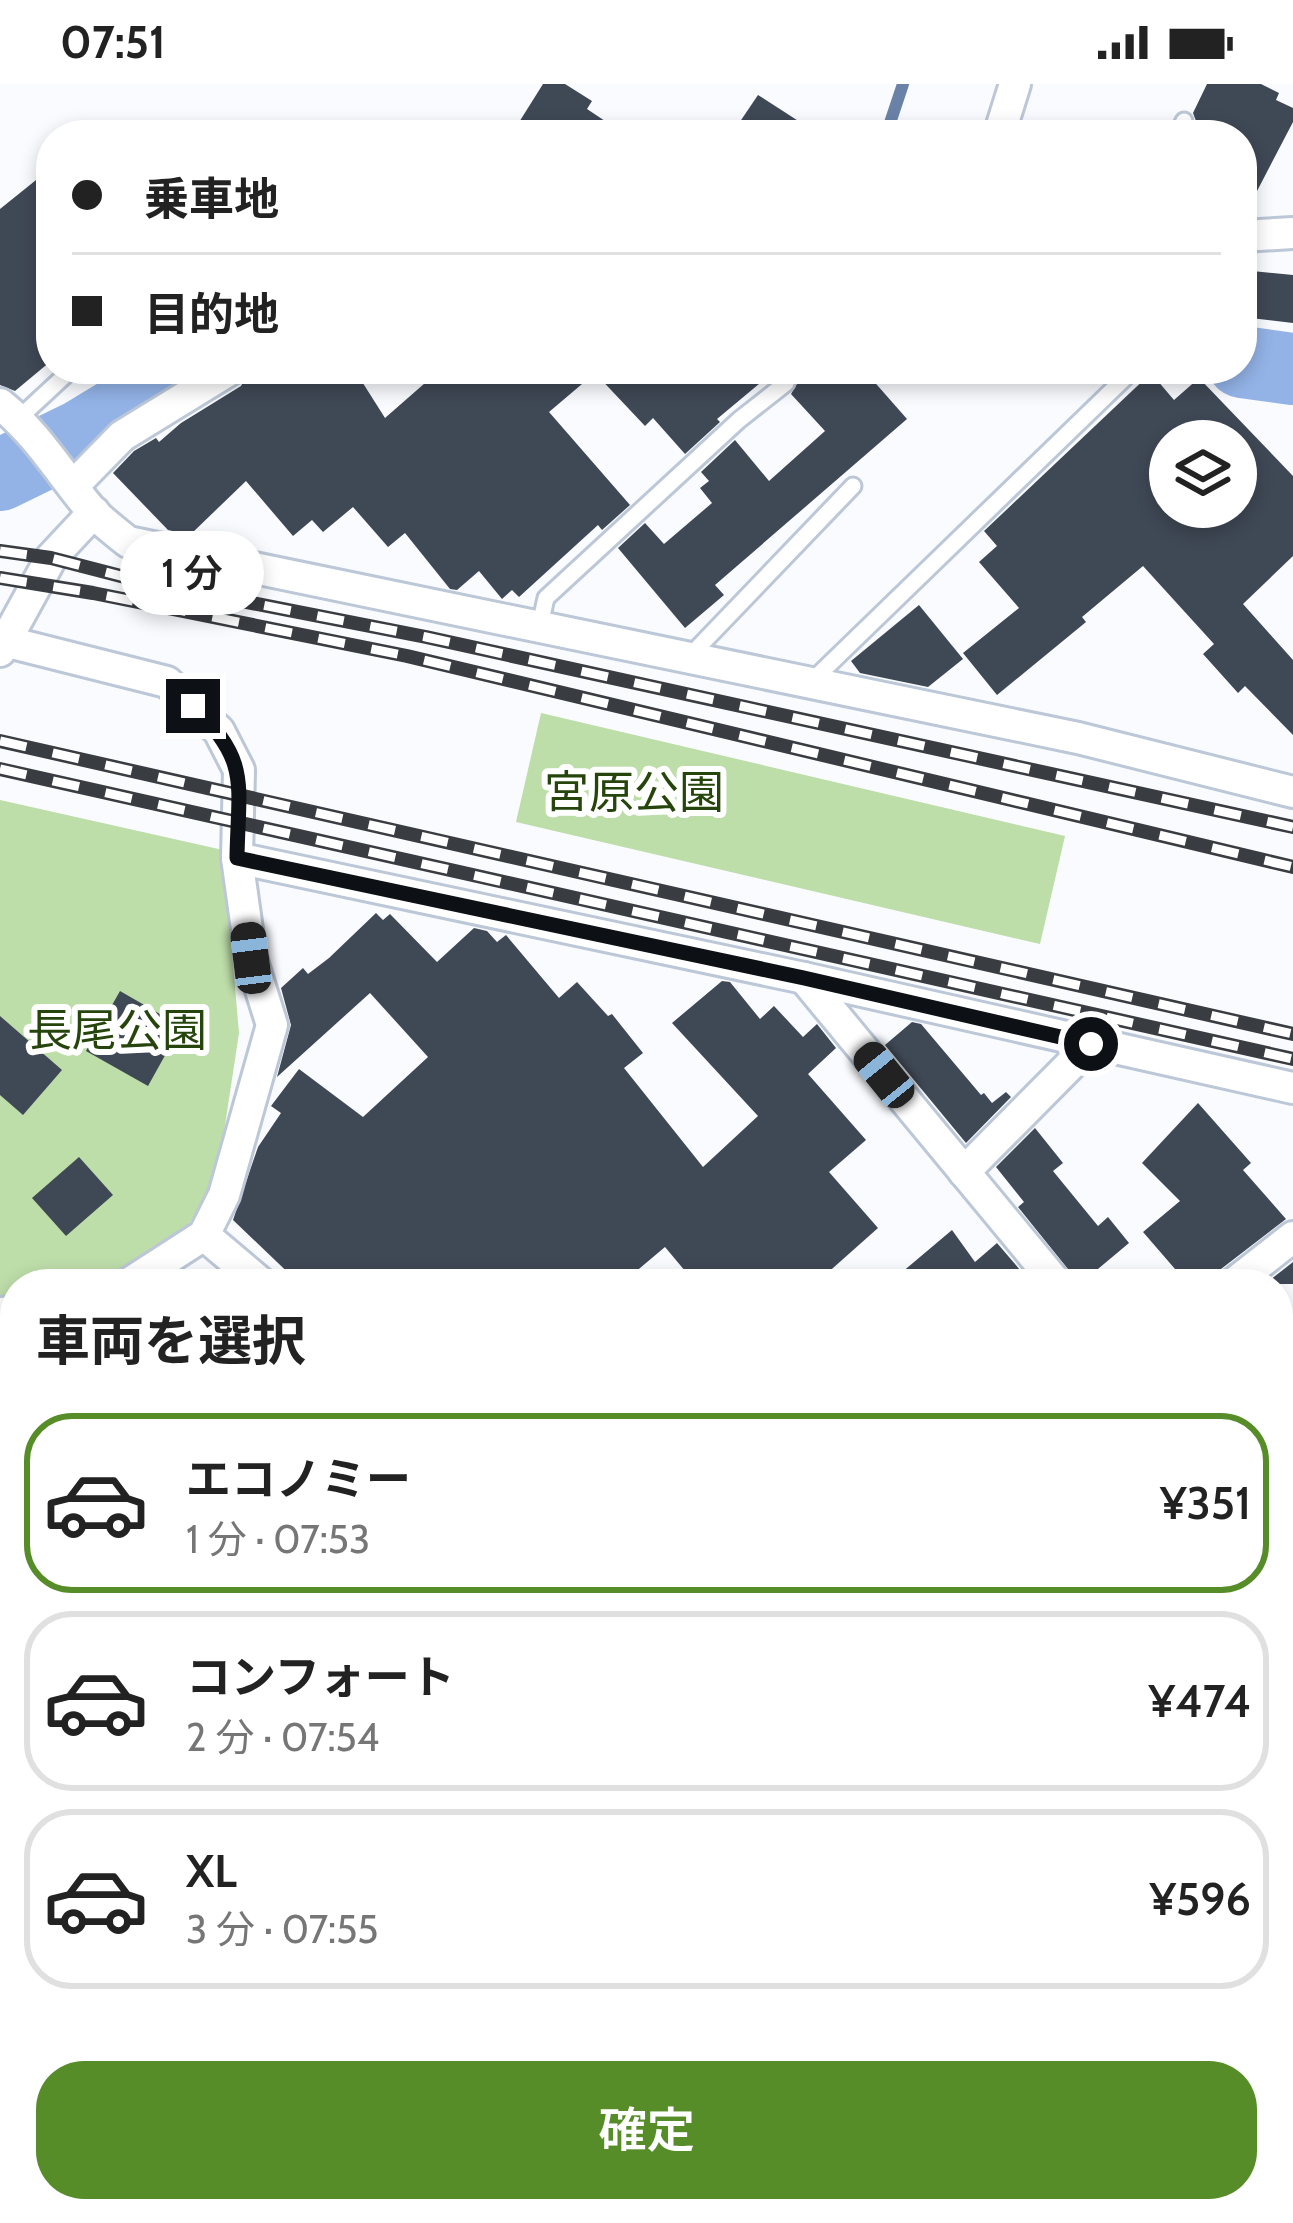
<!DOCTYPE html>
<html lang="ja">
<meta charset="utf-8">
<style>
body{margin:0;font-family:Cabin,"Noto Sans JP",sans-serif;background:#f2f2f2;color:#222;height:100vh;display:flex;flex-direction:column;font-size:45px;white-space:nowrap}
*{box-sizing:border-box;margin:0}
p{font-size:39px;color:#767676}
.icon{flex:none;width:66px;height:66px;fill:none;stroke:currentColor;stroke-width:2;stroke-linecap:round;stroke-linejoin:round}
.map{position:relative;flex:1;overflow:hidden}
.sheet{position:absolute;left:0px;top:1185px;width:1293px;height:954px;display:flex;flex-direction:column;background:#fff;border-radius:48px 48px 0 0;box-shadow:0 6px 18px #0003}
.sheet>*{flex:none}
.guide{position:absolute;left:36px;top:36px;width:1221px;height:264px;border-radius:48px;box-shadow:0 6px 18px #0003;display:grid;align-content:center;height:264px;padding:0 36px;background:#fff}
.buttons{position:absolute;left:1149px;top:336px;display:grid;gap:24px}
.buttons a{display:grid;place-items:center;width:108px;height:108px;border-radius:50%;background:#fff;box-shadow:0 6px 18px #0003;font-size:60px}
.end{position:absolute;width:54px;height:54px;margin:-27px;border:15px solid #0d1116;background:#fff;box-shadow:0 0 0 6px #fff}
.from{border-radius:50%}
.bubble{position:absolute;height:84px;border-radius:42px;background:#fff;box-shadow:0 6px 18px #0003;font-size:39px;font-weight:600;line-height:84px;text-align:center}
.car{position:absolute;width:36px;height:72px;margin:-36px -18px;border-radius:15px;box-shadow:0 0 9px 3px #0007;background:linear-gradient(#222 24%,#8ab4d8 0 40%,#222 0 76%,#8ab4d8 0 86%,#222 0)}
.guide b{display:flex;align-items:center;gap:42px;height:114px;font-size:45px}
.guide b+b{border-top:3px solid #e0e0e0}
.guide i{width:30px;height:30px;background:#222}
ul{padding:0;list-style:none}
li{display:flex;align-items:center;gap:36px;height:180px;margin:0 24px 18px;padding:0 12px;border:6px solid #e0e0e0;border-radius:48px}
li div{flex:1}
li b{display:block;font-size:45px}
li em{font-style:normal;font-weight:600}
li.current{border-color:#568d29}
li>.icon{width:108px;height:108px;stroke-width:1.5}
h2{padding:0 36px;font-size:54px;line-height:144px}
.button{display:flex;gap:24px;margin-top:auto;padding:24px 36px}
.button a{flex:1;height:138px;border-radius:48px;background:#568d29;color:#fff;font-size:48px;font-weight:600;line-height:138px;text-align:center}
.status{display:flex;justify-content:space-between;align-items:center;height:84px;padding:0 60px;background:#fff;direction:ltr}
.status svg{height:33px;fill:currentColor}
.map>svg:first-child{display:block}
.green{fill:#bddda9}
.lines{fill:none;stroke-linecap:round;stroke-linejoin:round}
.stream{stroke:#6b82a8;stroke-width:12}
.river{stroke:#93b3e7;stroke-width:72}
.building{fill:#3f4855;fill-rule:evenodd}
.lane-casing{stroke:#bcc7d7;stroke-width:21}
.street-casing{stroke:#bcc7d7;stroke-width:36}
.lane{stroke:#fff;stroke-width:15}
.street{stroke:#fff;stroke-width:30}
.rail-casing{stroke:#393c41;stroke-width:14}
.rail{stroke:#fff;stroke-width:9;stroke-dasharray:27;stroke-linecap:butt}
.route{stroke:#0d1116;stroke-width:15}
.labels{text-anchor:middle;stroke-width:12;stroke-linejoin:round;paint-order:stroke}
.park-label{font-size:45px;fill:#26450c;stroke:#fff}
</style>
<div class="status"><b>07:51</b><svg viewBox="0 0 49 12"><path d="M0 12V9h3v3zM5 12V6h3v6zM10 12V3h3v9zM15 12V0h3v12zM26 1h20v11H26zM47 4h2v5h-2z"/></svg></div>
<div class="map">
<svg width="1293" height="2139" viewBox="0 0 1293 2139">
<rect width="100%" height="100%" fill="#f9fbfe"/>
<g class="green">
<polygon points="541,629 1065,752 1040,860 516,738"/>
<polygon points="0,716 223,766 239,949 222,1061 210,1110 181,1151 136,1185 108,1200 15,1200 15,1219 0,1220"/>
</g>
<g class="lines">
<g class="stream">
<polyline points="886,51 903,0"/>
<polyline points="0,1850 15,1852"/>
</g>
<g class="river">
<polyline points="1242,278 1293,285"/>
<polyline points="0,391 82,351 191,285"/>
</g>
</g>
<g class="building">
<polygon points="543,0 565,0 592,17 587,25 626,51 511,51"/>
<polygon points="1207,0 1261,0 1279,9 1276,16 1293,24 1293,38 1244,132 1242,51 1190,51 1196,37 1193,29"/>
<polygon points="758,11 820,51 731,51"/>
<polygon points="51,84 51,277 15,307 0,301 0,125"/>
<polygon points="1242,186 1293,191 1293,239 1242,233"/>
<polygon points="250,285 354,285 385,334 441,285 863,285 907,335 715,501 724,511 685,544 618,464 645,439 664,460 712,419 700,404 709,397 701,388 735,356 769,397 825,347 791,310 798,298 791,288 775,292 772,289 717,335 720,338 685,370 653,334 645,342 595,289 549,328 630,421 602,446 598,441 519,513 512,506 502,515 479,487 457,506 450,505 405,449 388,463 353,423 323,448 312,436 293,452 246,397 190,451 168,446 113,389 134,367 156,354 159,358 181,339 241,302"/>
<path d="M1151,289L1174,316L1199,294L1293,392V472L1243,520L1293,576V651L1245,602L1238,609L1203,570L1214,560L1143,482L1082,533L1086,538L997,611L963,569L1019,524L979,478L997,462L984,447ZM1170,357H1236V423H1170Z"/>
<polygon points="919,521 963,575 928,603 860,589 851,577"/>
<polygon points="376,829 383,836 390,830 437,878 474,844 487,847 497,858 506,851 559,914 577,898 608,932 612,930 643,969 624,984 703,1083 758,1032 672,939 722,897 730,898 760,935 774,922 803,953 817,940 836,964 808,990 866,1056 829,1088 878,1144 815,1200 696,1200 665,1163 621,1200 300,1200 233,1136 258,1063 281,1029 271,1022 299,985 363,1033 428,973 370,909 277,993 291,941 281,904 303,884 308,890 329,874"/>
<polygon points="120,907 172,937 160,961 168,966 148,1002 86,967"/>
<polygon points="0,932 62,986 23,1031 0,1011"/>
<polygon points="912,938 921,940 981,1011 984,1009 992,1019 1006,1008 1011,1013 966,1059 885,961"/>
<polygon points="1198,1019 1251,1079 1243,1086 1286,1135 1221,1185 1214,1200 1188,1200 1143,1148 1180,1117 1142,1079"/>
<polygon points="1035,1044 1063,1079 1053,1087 1098,1142 1108,1133 1129,1159 1080,1200 1018,1123 1024,1118 996,1083"/>
<polygon points="79,1073 113,1111 66,1152 32,1114"/>
<polygon points="952,1146 975,1178 997,1159 1032,1200 888,1200"/>
<polygon points="1293,1178 1293,1200 1265,1200"/>
</g>
<g class="lines">
<g class="lane-casing">
<g id="lane">
<polyline points="1177,51 1184,37"/>
<polyline points="18,335 72,285"/>
<polyline points="540,541 546,514 739,336 786,299"/>
<polyline points="689,573 853,402"/>
<polyline points="811,598 1134,285"/>
</g>
</g>
<g class="street-casing">
<g id="street">
<polyline points="999,51 1015,0"/>
<polyline points="1242,152 1293,149"/>
<path d="M0,320C38,350 61,391 92,427C102,438 116,448 128,458L1078,654L1293,708"/>
<polyline points="74,401 122,352 231,285"/>
<polyline points="8,558 167,598 219,647 239,686 237,774 251,874 272,941 224,1111 204,1151 128,1200"/>
<polyline points="0,567 51,474 94,428"/>
<polyline points="237,774 804,894 1293,1004"/>
<polyline points="804,894 1057,1200"/>
<polyline points="964,1088 1091,960"/>
<polyline points="204,1151 262,1200"/>
<polyline points="1233,1200 1293,1153"/>
<polyline points="0,1229 15,1228"/>
<polyline points="1278,1399 1293,1393"/>
<polyline points="1278,1781 1293,1807"/>
<polyline points="0,1877 15,1880"/>
<polyline points="342,2139 350,2124"/>
<polyline points="706,2139 707,2124"/>
<polyline points="943,2139 970,2124"/>
</g>
</g>
<use href="#lane" class="lane"/>
<use href="#street" class="street"/>
<g class="rail-casing">
<g id="rail">
<polyline points="0,467 51,474 144,498 426,553 1293,743"/>
<polyline points="0,494 93,509 407,572 1293,783"/>
<polyline points="0,657 1293,950"/>
<polyline points="0,685 1293,975"/>
</g>
</g>
<use href="#rail" class="rail"/>
</g>
<g class="lines">
<path class="route" d="M193,622C251,677 238,701 237,774L804,894L1091,960"/>
</g>
<g class="labels">
<g class="park-label">
<text x="634" y="724">宮原公園</text>
<text x="117" y="962">長尾公園</text>
</g>
</g>
</svg>
<div class="buttons">
<a><svg class="icon" aria-label="layers" viewBox="0 0 24 24"><path d="M12 4l9 5-9 5-9-5zM3 14l9 5 9-5"/></svg></a>
</div>
<i class="end from" style="left:1091px;top:960px"></i>
<i class="end" style="left:193px;top:622px"></i>
<div class="bubble" style="left:120px;top:447px;width:144px">1 分</div>
<i class="car" style="left:251px;top:874px;rotate:353deg"></i>
<i class="car" style="left:884px;top:991px;rotate:321deg"></i>
<div class="guide">
<b><i class="from"></i>乗車地</b>
<b><i></i>目的地</b>
</div>
<section class="sheet">
<h2>車両を選択</h2>
<ul>
<li class="current"><svg class="icon" aria-label="car" viewBox="0 0 24 24"><path d="M5 17H2v-5l4-1 3-4h7l3 4 3 1v5h-3M9 17h6M6 11h13"/><circle cx="7" cy="17" r="2"/><circle cx="17" cy="17" r="2"/></svg><div><b>エコノミー</b><p>1 分 · 07:53</p></div><em>¥351</em></li>
<li><svg class="icon" aria-label="car" viewBox="0 0 24 24"><path d="M5 17H2v-5l4-1 3-4h7l3 4 3 1v5h-3M9 17h6M6 11h13"/><circle cx="7" cy="17" r="2"/><circle cx="17" cy="17" r="2"/></svg><div><b>コンフォート</b><p>2 分 · 07:54</p></div><em>¥474</em></li>
<li><svg class="icon" aria-label="car" viewBox="0 0 24 24"><path d="M5 17H2v-5l4-1 3-4h7l3 4 3 1v5h-3M9 17h6M6 11h13"/><circle cx="7" cy="17" r="2"/><circle cx="17" cy="17" r="2"/></svg><div><b>XL</b><p>3 分 · 07:55</p></div><em>¥596</em></li>
</ul>
<div class="button"><a>確定</a></div>
</section>
</div>
